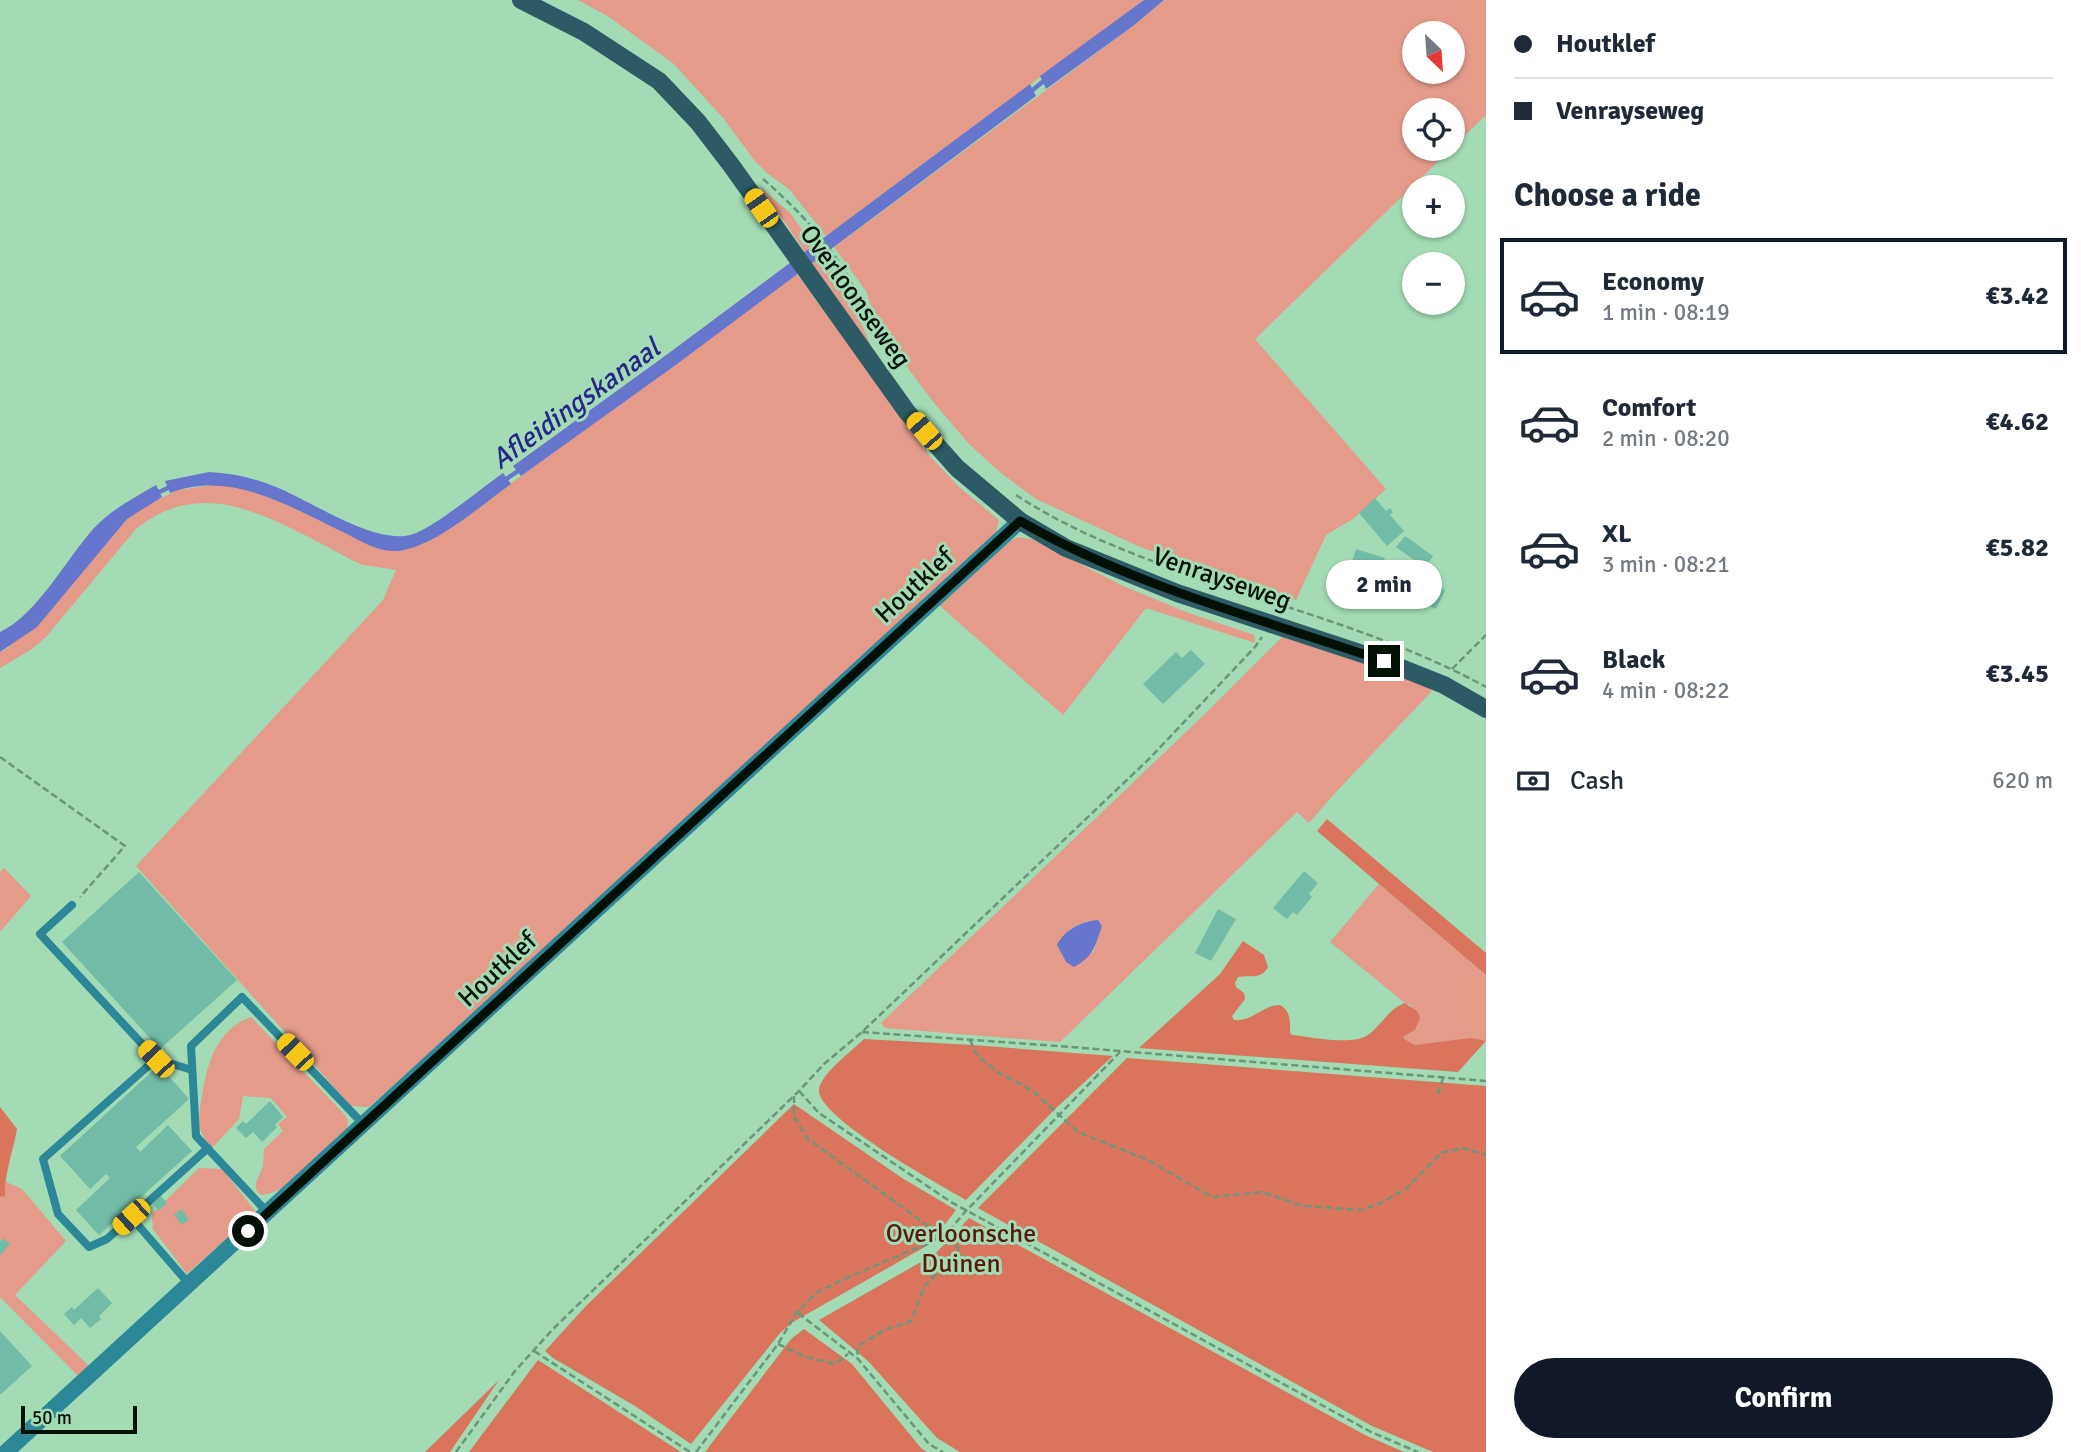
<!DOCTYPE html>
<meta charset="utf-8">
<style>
body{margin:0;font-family:Signika,sans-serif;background:#f2f2f3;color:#1f2937;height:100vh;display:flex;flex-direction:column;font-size:26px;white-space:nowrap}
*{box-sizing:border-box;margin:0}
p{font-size:23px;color:#747a83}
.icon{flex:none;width:38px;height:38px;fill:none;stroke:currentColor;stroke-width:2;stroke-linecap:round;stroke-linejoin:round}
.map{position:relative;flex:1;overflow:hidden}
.panel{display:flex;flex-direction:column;background:#fff;width:595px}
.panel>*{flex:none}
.banner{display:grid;align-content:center;height:154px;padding:0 28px;background:#fff}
.needle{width:46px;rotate:155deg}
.buttons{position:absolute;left:1402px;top:21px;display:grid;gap:14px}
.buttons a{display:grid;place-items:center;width:63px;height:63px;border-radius:50%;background:#fff;box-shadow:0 2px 5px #0004;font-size:35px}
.scale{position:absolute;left:21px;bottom:18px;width:116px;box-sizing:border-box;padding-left:7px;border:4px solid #001004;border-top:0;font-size:19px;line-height:24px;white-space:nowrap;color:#001004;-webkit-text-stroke:5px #a2dbb4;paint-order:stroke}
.end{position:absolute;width:32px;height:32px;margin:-16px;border:9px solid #001004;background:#fff;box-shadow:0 0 0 4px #fff}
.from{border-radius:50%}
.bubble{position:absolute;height:49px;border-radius:24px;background:#fff;box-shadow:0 2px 5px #0004;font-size:23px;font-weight:800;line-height:49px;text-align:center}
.car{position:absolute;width:21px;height:42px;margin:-21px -10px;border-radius:9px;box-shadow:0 0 5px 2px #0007;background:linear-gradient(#f5c518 24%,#345 0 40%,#f5c518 0 76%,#345 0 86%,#f5c518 0)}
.banner b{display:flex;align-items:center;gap:24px;height:66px;font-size:26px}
.banner b+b{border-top:2px solid #e0e1e3}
.banner i{width:18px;height:18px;background:#1f2937}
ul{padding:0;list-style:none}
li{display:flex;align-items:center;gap:21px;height:116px;margin:0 14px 10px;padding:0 14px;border:4px solid transparent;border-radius:0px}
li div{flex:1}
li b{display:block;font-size:26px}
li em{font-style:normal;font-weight:800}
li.selected{border-color:#111827}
li>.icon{width:63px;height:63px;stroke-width:1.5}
h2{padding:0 28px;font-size:32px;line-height:84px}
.pay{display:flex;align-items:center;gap:18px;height:77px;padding:0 28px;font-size:26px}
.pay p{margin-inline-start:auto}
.action{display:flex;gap:14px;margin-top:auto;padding:14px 28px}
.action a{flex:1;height:80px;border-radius:42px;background:#111827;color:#fff;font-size:28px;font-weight:800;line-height:80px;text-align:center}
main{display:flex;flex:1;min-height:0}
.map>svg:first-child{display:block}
.green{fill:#e49b8a;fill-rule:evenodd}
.forest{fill:#da745c}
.water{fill:#6676cd}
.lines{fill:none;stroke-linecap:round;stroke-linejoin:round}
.stream{stroke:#6676cd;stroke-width:4.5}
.building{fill:#72bca7}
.path{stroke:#6b9779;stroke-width:2.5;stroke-dasharray:7 3.5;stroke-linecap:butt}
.lane{stroke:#2c8799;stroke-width:8}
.street{stroke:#2c8799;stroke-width:16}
.secondary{stroke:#2d5b65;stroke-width:18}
.route{stroke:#001004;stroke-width:9}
.labels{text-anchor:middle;stroke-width:6;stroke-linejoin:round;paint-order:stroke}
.street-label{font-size:26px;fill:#001004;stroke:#a2dbb4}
.park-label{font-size:26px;fill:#5a190b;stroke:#a2dbb4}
.water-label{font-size:28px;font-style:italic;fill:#25258b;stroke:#a2dbb4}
</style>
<main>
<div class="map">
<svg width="1486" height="1452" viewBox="0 0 1486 1452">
<rect width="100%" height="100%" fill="#a2dbb4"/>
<g class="green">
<polygon points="578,0 1144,0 826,236 790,190 767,173 755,161 723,118 674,64 609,17"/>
<path d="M1164,0H1486V115L1255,339L1386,489L1353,519L1326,535L1296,600L1140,547L1036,499L1001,473L969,444L935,404L885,338L874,316L866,291L834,247L1133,26ZM1414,33H1452V72H1414ZM1414,110H1452V149H1414Z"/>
<polygon points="760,187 789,212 814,245 805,252"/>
<polygon points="822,256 844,285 872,348 812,263"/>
<path d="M797,274L928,454L960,488L999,520L995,537L725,790L369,1107L351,1106L136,866L383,600L396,570C386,568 375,567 364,565C351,561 338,552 326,546C263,514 200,477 136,529L46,637L32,649L0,668V652L8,648L127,519L148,504L178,490L220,484L247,489L281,502L374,547L446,531Z"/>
<polygon points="1018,537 1032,539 1121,585 1186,612 1254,635 1255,643 1146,608 1063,715 939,605 1009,541"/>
<path d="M1284,635L1432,686L1431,692L1335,793L1309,823L1297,812L1060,1042L885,1028L881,1023L1209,710ZM1088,921L1097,941L1093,952L1066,962L1062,955L1060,939L1072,928Z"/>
<polygon points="4,868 31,896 0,932 0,872"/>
<polygon points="1379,884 1486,975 1486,1041 1480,1040 1415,1045 1403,1039 1403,1037 1415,1030 1411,1005 1405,1003 1330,942"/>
<path d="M251,1017L345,1115L348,1122L347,1130C325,1151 291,1193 261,1195L256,1190V1183L263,1166L264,1149L283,1131L278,1124L287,1117L271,1098L243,1096L239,1119L212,1148C208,1143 202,1136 200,1129C198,1120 200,1106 202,1097C206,1065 217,1029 251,1017Z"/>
<polygon points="199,1168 222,1169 256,1212 187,1274 153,1229 152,1214"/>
<polygon points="4,1181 22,1189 66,1241 15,1295 88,1365 79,1377 0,1297 0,1197 5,1196"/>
</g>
<g class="forest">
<polygon points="1327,819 1486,953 1486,975 1317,831"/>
<path d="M1243,941L1264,955L1268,967C1260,981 1250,974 1238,977L1235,983L1236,987L1244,993L1245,999L1232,1016L1234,1020C1252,1022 1263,1005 1280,1005C1291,1011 1290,1022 1290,1033L1292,1035C1312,1037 1351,1046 1368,1035C1382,1025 1388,1009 1405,1003L1418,1012L1420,1018L1415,1030L1403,1037L1404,1039L1415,1045L1471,1038L1486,1041L1458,1072L1139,1048L1220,974Z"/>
<path d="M864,1039L973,1045L1113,1056L1056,1108L966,1200C940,1185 820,1119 819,1091C818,1076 853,1050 864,1039Z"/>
<polygon points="1127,1058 1486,1086 1486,1452 1433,1452 1372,1426 978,1208"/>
<polygon points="794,1104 902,1178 956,1210 930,1244 793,1322 780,1333 691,1444 635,1406 553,1358 545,1351 585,1307"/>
<path d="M0,1107L17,1129C13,1152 4,1174 5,1196L0,1197Z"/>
<polygon points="969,1218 1365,1435 1404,1452 960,1452 937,1438 868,1361 819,1320 935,1254"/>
<polygon points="804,1329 852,1364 921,1448 927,1452 705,1452 791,1339"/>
<polygon points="538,1360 681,1452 469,1452"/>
<polygon points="499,1380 450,1452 425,1452"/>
</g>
<g class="water">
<polygon points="1144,0 1164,0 1133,26 1046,89 1040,76"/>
<polygon points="1030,84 1036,96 677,364 521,476 513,466 669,353"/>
<path d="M209,472C232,473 254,478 276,487C311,501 373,544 410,535C430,531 483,487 503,473L511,484C481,505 434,548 397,551C379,552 362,542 347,534C291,508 233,469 170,493L165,481Z"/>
<path d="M156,485L162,497L127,519L37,627L0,652V632C37,615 67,558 94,528C112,509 134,498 156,485Z"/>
<path d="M1098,920L1102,926C1095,946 1094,956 1074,967L1066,962L1057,945C1064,930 1082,921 1098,920Z"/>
</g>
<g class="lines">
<g class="stream">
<polyline points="1029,93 1046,79"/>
<polyline points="502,482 521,469"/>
<polyline points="155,494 172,486"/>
</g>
</g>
<g class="building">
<polygon points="1375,498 1386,511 1390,508 1393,512 1390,515 1404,531 1387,546 1359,513"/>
<polygon points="1405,536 1433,556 1425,568 1396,547"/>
<polygon points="1356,549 1385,558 1381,569 1363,563 1360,571 1396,583 1388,605 1329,583 1335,565 1353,569 1355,565 1351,564"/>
<polygon points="1435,585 1445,590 1436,609 1425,604"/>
<polygon points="1191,650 1205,664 1163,704 1143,684 1176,652 1182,658"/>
<polygon points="1304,871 1318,883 1309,894 1312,897 1297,915 1293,912 1287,919 1273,908"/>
<polygon points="139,872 237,980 160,1049 62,942"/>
<polygon points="1218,909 1236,919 1211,961 1195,953"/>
<polygon points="159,1065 189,1099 136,1147 140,1152 168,1125 192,1151 99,1235 76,1210 110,1178 106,1174 90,1189 60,1156"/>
<polygon points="270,1101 283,1117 275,1125 277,1127 262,1142 253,1132 246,1138 236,1128 243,1121 246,1124"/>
<polygon points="161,1196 167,1203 159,1211 152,1203"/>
<polygon points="181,1209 189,1219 182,1225 174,1215"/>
<polygon points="3,1238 10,1244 0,1256 0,1242"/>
<polygon points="98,1288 112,1303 99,1316 101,1319 90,1328 81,1318 74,1325 64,1314 72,1307 74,1310"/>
<polygon points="0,1331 32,1366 0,1395"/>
</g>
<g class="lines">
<g class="path">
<path d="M763,179C800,211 833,247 856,291C862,303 866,318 871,331"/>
<path d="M1016,495C1071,531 1131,554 1194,576C1292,610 1395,637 1486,687"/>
<polyline points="1452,669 1486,635"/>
<polyline points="0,757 125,846 80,897"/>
<polyline points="862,1032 1059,1046 1486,1081"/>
<polyline points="970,1040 976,1053 986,1063 999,1073 1033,1091 1078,1132 1148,1160 1212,1197 1262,1192 1303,1206 1361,1210 1381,1203 1407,1188 1441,1153 1463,1148 1486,1155"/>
<polyline points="799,1091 819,1113 951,1202 1371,1432 1418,1452"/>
<polyline points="1438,1094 1443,1078"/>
<path d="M794,1096V1117L808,1139L931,1228L948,1232C956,1244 965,1256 961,1271L935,1275L924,1287L911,1321L884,1330L857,1347L858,1359"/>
<polyline points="798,1313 858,1359 929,1444 943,1452"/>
<polyline points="778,1344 806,1357 835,1364 848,1354"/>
<polyline points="534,1351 690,1452"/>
<polyline points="456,1452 515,1371 554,1328 799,1091 824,1064 862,1032 1150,758 1255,647 1262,637"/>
<polyline points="696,1452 778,1344 797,1312 816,1293 844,1279 929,1243 948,1232 965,1212 1120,1052"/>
</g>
<g class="lane">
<polyline points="72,905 40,934 156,1059 192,1070"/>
<polyline points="156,1059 43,1159 58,1214 89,1247 107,1239 208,1148"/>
<polyline points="268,1213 196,1136 191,1046 242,997 364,1125"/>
<polyline points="131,1217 189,1284"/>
</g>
<polyline class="street" points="6,1452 1020,521"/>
<polyline class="secondary" points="521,0 584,32 659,81 698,122 731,165 907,412 957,468 1020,521 1066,548 1177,593 1384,661 1444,685 1486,709"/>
</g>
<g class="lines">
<path class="route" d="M248,1231L1020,521C1133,586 1261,619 1384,661"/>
</g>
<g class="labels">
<g class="street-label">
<text transform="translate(856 296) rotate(54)" y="9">Overloonseweg</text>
<text transform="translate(1222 578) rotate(19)" y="9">Venrayseweg</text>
<text transform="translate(914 585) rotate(-43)" y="9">Houtklef</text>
<text transform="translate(497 969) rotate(-43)" y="9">Houtklef</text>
</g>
<g class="park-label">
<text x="961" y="1242">Overloonsche<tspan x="961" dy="30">Duinen</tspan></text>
</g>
<g class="water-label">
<text transform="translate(575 403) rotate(-36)" y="10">Afleidingskanaal</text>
</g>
</g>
</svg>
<div class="buttons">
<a><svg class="needle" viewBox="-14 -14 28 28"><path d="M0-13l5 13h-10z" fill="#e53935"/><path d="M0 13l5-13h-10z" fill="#747a83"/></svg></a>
<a><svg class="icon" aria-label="locate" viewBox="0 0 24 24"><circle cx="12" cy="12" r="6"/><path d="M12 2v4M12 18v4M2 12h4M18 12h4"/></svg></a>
<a>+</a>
<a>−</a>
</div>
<div class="scale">50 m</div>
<i class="end from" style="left:248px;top:1231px"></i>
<i class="end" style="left:1384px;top:661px"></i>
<div class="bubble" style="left:1326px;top:560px;width:116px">2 min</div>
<i class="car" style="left:761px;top:208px;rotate:325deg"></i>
<i class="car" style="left:924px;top:431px;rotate:319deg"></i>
<i class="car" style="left:295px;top:1052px;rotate:316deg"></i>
<i class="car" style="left:156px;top:1059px;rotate:317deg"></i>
<i class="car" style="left:131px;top:1217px;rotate:228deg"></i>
</div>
<section class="panel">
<div class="banner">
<b><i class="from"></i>Houtklef</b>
<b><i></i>Venrayseweg</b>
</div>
<h2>Choose a ride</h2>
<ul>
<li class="selected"><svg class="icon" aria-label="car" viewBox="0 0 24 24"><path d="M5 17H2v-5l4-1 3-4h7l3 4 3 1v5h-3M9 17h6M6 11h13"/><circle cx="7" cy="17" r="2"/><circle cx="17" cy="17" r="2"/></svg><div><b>Economy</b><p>1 min · 08:19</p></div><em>€3.42</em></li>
<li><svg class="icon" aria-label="car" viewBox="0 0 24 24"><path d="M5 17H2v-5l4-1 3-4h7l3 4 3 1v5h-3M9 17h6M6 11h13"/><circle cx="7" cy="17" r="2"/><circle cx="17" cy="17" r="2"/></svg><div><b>Comfort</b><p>2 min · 08:20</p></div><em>€4.62</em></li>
<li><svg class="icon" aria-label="car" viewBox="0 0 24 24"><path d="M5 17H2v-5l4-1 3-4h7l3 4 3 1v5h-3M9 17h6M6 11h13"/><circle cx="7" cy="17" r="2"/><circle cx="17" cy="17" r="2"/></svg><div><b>XL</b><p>3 min · 08:21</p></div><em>€5.82</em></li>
<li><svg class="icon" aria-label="car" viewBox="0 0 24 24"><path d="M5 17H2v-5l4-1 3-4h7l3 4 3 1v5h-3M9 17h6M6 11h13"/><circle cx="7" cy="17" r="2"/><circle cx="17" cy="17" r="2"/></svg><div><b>Black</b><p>4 min · 08:22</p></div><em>€3.45</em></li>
</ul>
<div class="pay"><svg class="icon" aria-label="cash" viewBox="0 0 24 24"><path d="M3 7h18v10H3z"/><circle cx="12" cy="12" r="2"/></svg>Cash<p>620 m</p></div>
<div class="action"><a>Confirm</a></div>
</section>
</main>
